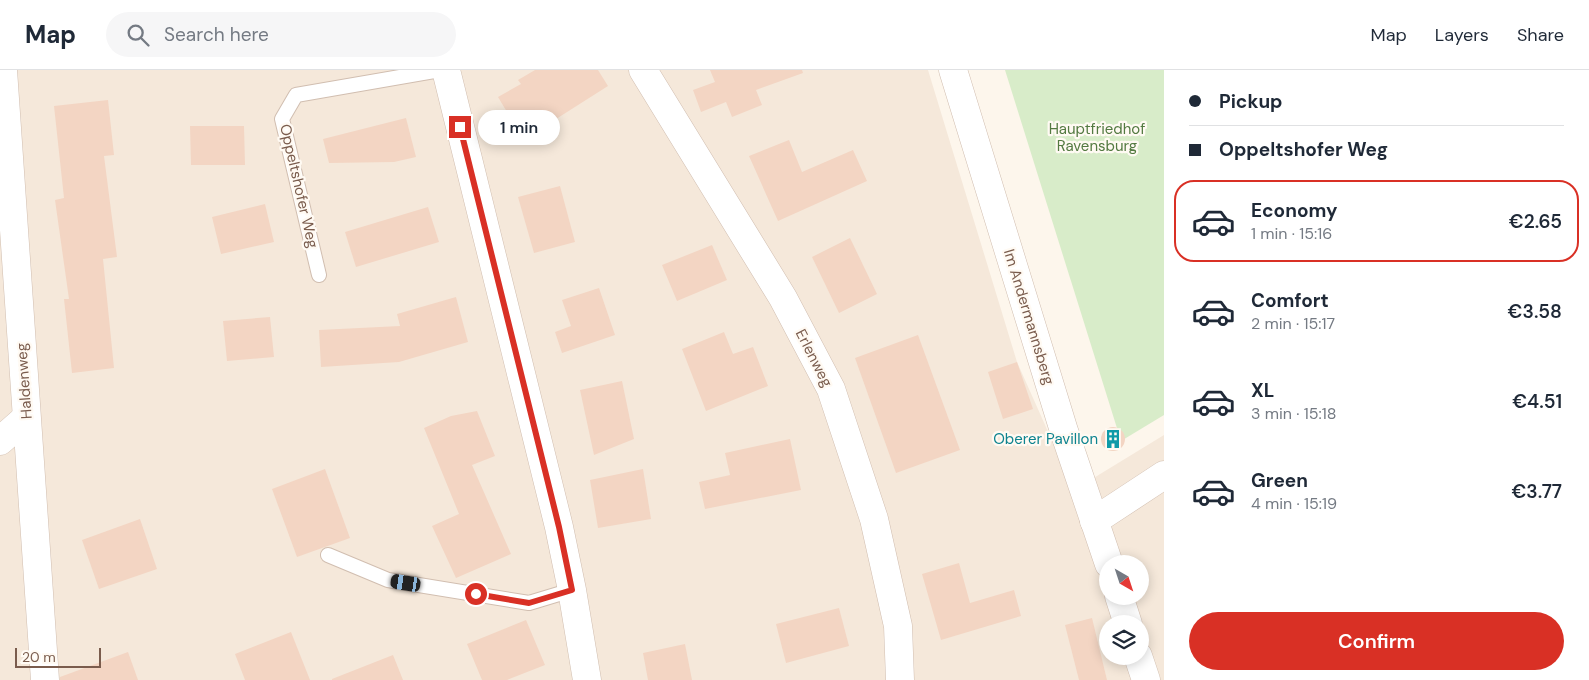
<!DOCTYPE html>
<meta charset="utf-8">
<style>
body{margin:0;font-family:"DM Sans",sans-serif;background:#f6f6f7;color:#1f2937;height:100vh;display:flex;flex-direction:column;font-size:19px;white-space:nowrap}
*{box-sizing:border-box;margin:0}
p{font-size:16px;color:#747a83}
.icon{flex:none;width:28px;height:28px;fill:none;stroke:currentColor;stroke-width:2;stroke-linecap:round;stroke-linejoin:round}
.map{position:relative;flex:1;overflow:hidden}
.drawer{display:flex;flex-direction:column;background:#fff;width:425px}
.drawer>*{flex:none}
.banner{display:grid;align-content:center;height:110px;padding:0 25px;background:#fff}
.needle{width:32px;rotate:141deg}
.controls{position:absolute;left:1099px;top:485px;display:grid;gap:10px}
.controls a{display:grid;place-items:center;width:50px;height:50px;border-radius:50%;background:#fff;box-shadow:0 2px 12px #0003;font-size:25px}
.scale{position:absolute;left:15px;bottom:12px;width:86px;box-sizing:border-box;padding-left:5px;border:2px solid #7a5c4d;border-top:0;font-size:14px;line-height:18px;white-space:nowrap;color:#7a5c4d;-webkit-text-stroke:4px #fffaf3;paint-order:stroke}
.end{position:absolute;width:22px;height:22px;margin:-11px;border:6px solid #d93025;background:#fff;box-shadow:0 0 0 2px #fff}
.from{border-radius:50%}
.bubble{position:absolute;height:35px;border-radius:18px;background:#fff;box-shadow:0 2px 12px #0003;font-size:16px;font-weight:600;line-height:35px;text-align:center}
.car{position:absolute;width:15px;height:30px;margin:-15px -8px;border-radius:6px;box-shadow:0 0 4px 1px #0007;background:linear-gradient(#222 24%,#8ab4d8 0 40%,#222 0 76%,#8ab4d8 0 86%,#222 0)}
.banner b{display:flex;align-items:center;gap:18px;height:48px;font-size:19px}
.banner b+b{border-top:1px solid #e0e1e3}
.banner i{width:12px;height:12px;background:#1f2937}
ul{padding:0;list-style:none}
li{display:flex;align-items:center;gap:15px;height:82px;margin:0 10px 8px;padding:0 15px;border:2px solid transparent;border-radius:20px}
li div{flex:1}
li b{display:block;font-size:19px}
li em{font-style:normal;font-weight:600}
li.active{border-color:#d93025}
li>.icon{width:45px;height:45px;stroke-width:1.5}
.cta{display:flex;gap:10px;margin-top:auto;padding:10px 25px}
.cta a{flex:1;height:58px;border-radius:30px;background:#d93025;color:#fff;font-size:20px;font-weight:600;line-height:58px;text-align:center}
header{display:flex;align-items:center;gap:30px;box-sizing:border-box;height:70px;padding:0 25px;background:#fff;border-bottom:1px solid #e0e1e3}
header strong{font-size:24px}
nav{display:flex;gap:28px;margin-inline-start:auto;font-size:18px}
.search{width:350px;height:45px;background:#f6f6f7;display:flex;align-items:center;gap:12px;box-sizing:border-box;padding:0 18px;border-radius:28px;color:#747a83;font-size:19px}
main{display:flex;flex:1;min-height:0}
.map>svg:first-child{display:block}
.residential{fill:#f5e8da;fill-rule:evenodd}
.green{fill:#d8ecc9}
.building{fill:#f3d5c3}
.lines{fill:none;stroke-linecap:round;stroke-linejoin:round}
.lane-casing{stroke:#d1beb0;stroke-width:16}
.street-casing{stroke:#d1beb0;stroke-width:29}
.lane{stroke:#fff;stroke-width:14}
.street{stroke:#fff;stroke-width:28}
.route{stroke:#d93025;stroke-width:6}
.labels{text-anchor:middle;stroke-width:4.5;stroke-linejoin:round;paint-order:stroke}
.park-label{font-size:15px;fill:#537a41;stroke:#fffaf3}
.street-label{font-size:15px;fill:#7a5c4d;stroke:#fffaf3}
.culture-label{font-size:15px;fill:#0d838f;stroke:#fffaf3;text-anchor:end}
</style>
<header>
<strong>Map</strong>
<div class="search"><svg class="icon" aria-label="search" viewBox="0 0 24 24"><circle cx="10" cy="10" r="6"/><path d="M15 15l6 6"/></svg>Search here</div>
<nav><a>Map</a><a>Layers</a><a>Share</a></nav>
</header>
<main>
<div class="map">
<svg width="1164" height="610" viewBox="0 0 1164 610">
<rect width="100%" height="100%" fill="#fdf6ec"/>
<path class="residential" d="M0,0H928L1017,292L1074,420L1164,365V610H0ZM1108,494H1140V526H1108ZM1108,554H1140V586H1108Z"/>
<polygon class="green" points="1005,0 1164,0 1164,345 1121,371"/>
<g class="building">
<polygon points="535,0 598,0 608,16 545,56 544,54 522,67 498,27 521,14 518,10"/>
<polygon points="710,0 802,0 803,3 756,20 762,35 732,47 726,32 701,42 693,20 715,12"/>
<polygon points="108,30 114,85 104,86 117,187 103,189 114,298 72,303 64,229 69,229 55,130 64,128 54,36"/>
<polygon points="406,48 416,87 394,92 329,93 323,69"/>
<polygon points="190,56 244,56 245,95 191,95"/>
<polygon points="789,70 802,102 853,80 867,111 778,151 749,86"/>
<polygon points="560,116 575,172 534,183 518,127"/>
<polygon points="265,134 274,172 221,184 212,147"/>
<polygon points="428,137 439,172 356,197 345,162"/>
<polygon points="850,168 877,224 839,243 812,187"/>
<polygon points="712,175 727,210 677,231 662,195"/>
<polygon points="599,218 615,265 562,283 555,262 571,256 562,230"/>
<polygon points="456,227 468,272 399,292 321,297 319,260 400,256 397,244"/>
<polygon points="270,247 274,287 227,291 223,251"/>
<polygon points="724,262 733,284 753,277 768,316 706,341 682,279"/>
<polygon points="918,265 960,380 896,403 855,288"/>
<polygon points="1017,292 1033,339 1003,349 988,302"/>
<polygon points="622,311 634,369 594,385 580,320"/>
<polygon points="477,341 495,386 472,395 511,484 456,508 432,456 459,444 424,358 451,346"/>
<circle cx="1113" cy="369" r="12"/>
<polygon points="790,369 801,420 705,439 699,412 730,405 725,383"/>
<polygon points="325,399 350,468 297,487 272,419"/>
<polygon points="643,399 651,449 598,458 590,410"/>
<polygon points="140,449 157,499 99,519 82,470"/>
<polygon points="959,493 970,533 1014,520 1021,546 941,570 922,504"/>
<polygon points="839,538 849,576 786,593 776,554"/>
<polygon points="1092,548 1107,610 1079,610 1065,555"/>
<polygon points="526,550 545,595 507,610 482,610 467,574"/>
<polygon points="291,562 310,610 245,610 235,584"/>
<polygon points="685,574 692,610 648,610 643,583"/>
<polygon points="128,582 138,610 60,610 60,607"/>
<polygon points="393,585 403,610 332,610 332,609"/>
</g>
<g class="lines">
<g class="lane-casing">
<g id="lane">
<polyline points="319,205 282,49 296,25 440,0"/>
<polyline points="328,485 388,510 529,533 572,520"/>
</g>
</g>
<g class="street-casing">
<g id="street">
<polyline points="3,0 45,610"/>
<polyline points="446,0 559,457 572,520 587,610"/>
<polyline points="643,0 783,228 831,319 874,449 898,556 900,610"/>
<polyline points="953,0 1064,361 1109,494"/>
<polyline points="0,371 26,348"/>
<polyline points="1094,451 1164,405"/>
<polyline points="1119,526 1128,554"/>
<polyline points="1138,586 1146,610"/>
</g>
</g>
<use href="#lane" class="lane"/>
<use href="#street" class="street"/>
</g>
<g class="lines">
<polyline class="route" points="460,57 559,457 572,520 529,533 476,524"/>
</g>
<defs>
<g id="building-bare" transform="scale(1.5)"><path d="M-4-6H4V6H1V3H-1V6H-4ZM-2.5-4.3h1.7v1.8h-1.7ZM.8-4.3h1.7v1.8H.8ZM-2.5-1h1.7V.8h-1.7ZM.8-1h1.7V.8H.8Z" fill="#0f9aa8" stroke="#fffaf3" stroke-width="2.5" paint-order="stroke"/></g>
</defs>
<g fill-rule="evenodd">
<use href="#building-bare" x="1113" y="369"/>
</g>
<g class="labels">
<g class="park-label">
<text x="1097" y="64">Hauptfriedhof<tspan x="1097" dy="17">Ravensburg</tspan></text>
</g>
<g class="street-label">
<text transform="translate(299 116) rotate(77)" y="5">Oppeltshofer Weg</text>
<text transform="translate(1029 247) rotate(73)" y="5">Im Andermannsberg</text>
<text transform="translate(814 288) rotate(63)" y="5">Erlenweg</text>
<text transform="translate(24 311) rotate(-94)" y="5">Haldenweg</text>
</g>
<g class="culture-label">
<text x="1098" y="374">Oberer Pavillon</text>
</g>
</g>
</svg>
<div class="controls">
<a><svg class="needle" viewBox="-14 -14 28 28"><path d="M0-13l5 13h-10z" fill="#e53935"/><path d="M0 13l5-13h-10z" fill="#747a83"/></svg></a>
<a><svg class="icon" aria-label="layers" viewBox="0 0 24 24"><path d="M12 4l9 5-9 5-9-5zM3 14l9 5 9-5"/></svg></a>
</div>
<div class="scale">20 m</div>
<i class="end from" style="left:476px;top:524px"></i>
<i class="end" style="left:460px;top:57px"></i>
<div class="bubble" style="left:478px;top:40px;width:82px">1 min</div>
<i class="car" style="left:406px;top:513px;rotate:279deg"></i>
</div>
<section class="drawer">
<div class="banner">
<b><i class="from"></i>Pickup</b>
<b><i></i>Oppeltshofer Weg</b>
</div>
<ul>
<li class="active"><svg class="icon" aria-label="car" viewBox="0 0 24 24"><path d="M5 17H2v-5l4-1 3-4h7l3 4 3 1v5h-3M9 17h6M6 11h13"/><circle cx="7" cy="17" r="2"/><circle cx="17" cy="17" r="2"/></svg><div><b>Economy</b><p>1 min · 15:16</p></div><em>€2.65</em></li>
<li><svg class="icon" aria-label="car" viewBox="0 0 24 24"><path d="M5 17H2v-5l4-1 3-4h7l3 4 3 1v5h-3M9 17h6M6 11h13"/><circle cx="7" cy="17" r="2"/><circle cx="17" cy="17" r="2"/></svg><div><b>Comfort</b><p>2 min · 15:17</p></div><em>€3.58</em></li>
<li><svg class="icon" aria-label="car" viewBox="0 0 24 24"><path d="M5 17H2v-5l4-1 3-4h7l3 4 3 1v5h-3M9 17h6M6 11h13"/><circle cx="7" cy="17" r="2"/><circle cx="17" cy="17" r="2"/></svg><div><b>XL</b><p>3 min · 15:18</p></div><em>€4.51</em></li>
<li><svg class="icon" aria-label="car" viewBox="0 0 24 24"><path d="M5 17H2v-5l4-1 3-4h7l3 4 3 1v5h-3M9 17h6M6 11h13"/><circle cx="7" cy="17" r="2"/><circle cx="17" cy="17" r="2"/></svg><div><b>Green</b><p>4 min · 15:19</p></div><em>€3.77</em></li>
</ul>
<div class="cta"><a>Confirm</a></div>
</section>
</main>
